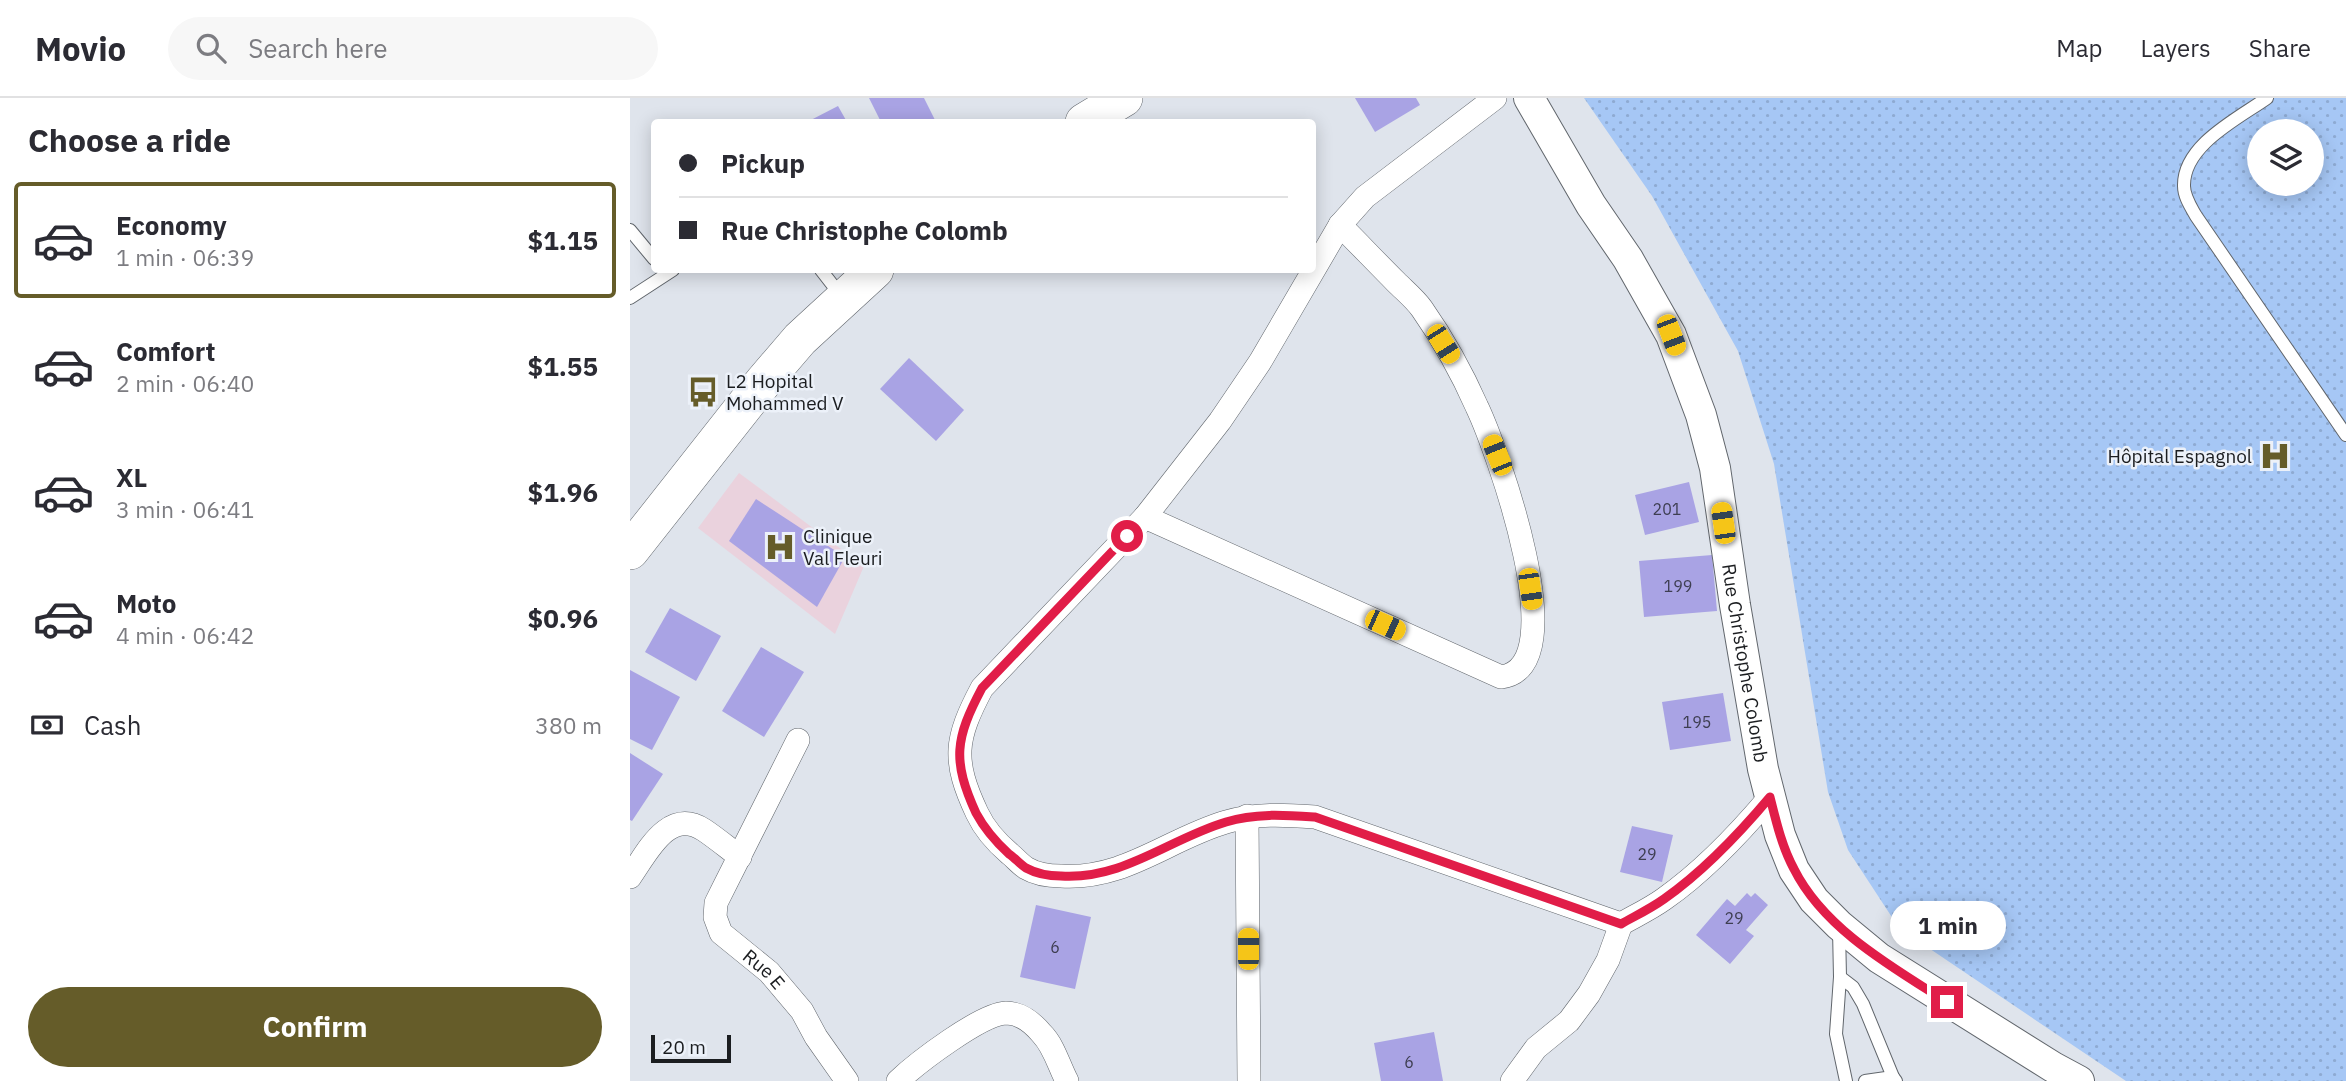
<!DOCTYPE html>
<meta charset="utf-8">
<style>
body{margin:0;font-family:"IBM Plex Sans",sans-serif;background:#f7f7f7;color:#2b2b33;height:100vh;display:flex;flex-direction:column;font-size:26px;white-space:nowrap}
*{box-sizing:border-box;margin:0}
p{font-size:23px;color:#7c7c81}
.icon{flex:none;width:38px;height:38px;fill:none;stroke:currentColor;stroke-width:2;stroke-linecap:round;stroke-linejoin:round}
.map{position:relative;flex:1;overflow:hidden}
.panel{display:flex;flex-direction:column;background:#fff;width:630px}
.panel>*{flex:none}
.top-card{position:absolute;left:21px;top:21px;width:665px;height:154px;border-radius:7px;box-shadow:0 4px 18px #0003;display:grid;align-content:center;height:154px;padding:0 28px;background:#fff}
.fabs{position:absolute;left:1617px;top:21px;display:grid;gap:14px}
.fabs a{display:grid;place-items:center;width:77px;height:77px;border-radius:50%;background:#fff;box-shadow:0 4px 18px #0003;font-size:35px}
.scale{position:absolute;left:21px;bottom:18px;width:80px;box-sizing:border-box;padding-left:7px;border:4px solid #1b1d20;border-top:0;font-size:19px;line-height:24px;white-space:nowrap;color:#1b1d20;-webkit-text-stroke:5px #ecf1f9;paint-order:stroke}
.end{position:absolute;width:32px;height:32px;margin:-16px;border:9px solid #e11d48;background:#fff;box-shadow:0 0 0 4px #fff}
.from{border-radius:50%}
.bubble{position:absolute;height:49px;border-radius:24px;background:#fff;box-shadow:0 4px 18px #0003;font-size:23px;font-weight:800;line-height:49px;text-align:center}
.car{position:absolute;width:21px;height:42px;margin:-21px -10px;border-radius:9px;box-shadow:0 0 5px 2px #0007;background:linear-gradient(#f5c518 24%,#345 0 40%,#f5c518 0 76%,#345 0 86%,#f5c518 0)}
.top-card b{display:flex;align-items:center;gap:24px;height:66px;font-size:26px}
.top-card b+b{border-top:2px solid #e1e1e2}
.top-card i{width:18px;height:18px;background:#2b2b33}
ul{padding:0;list-style:none}
li{display:flex;align-items:center;gap:21px;height:116px;margin:0 14px 10px;padding:0 14px;border:4px solid transparent;border-radius:7px}
li div{flex:1}
li b{display:block;font-size:26px}
li em{font-style:normal;font-weight:800}
li.on{border-color:#655c29}
li>.icon{width:63px;height:63px;stroke-width:1.5}
h2{padding:0 28px;font-size:32px;line-height:84px}
.pay{display:flex;align-items:center;gap:18px;height:77px;padding:0 28px;font-size:26px}
.pay p{margin-inline-start:auto}
.button{display:flex;gap:14px;margin-top:auto;padding:14px 28px}
.button a{flex:1;height:80px;border-radius:42px;background:#655c29;color:#fff;font-size:28px;font-weight:800;line-height:80px;text-align:center}
header{display:flex;align-items:center;gap:42px;box-sizing:border-box;height:98px;padding:0 35px;background:#fff;border-bottom:2px solid #e1e1e2}
header strong{font-size:33px}
nav{display:flex;gap:38px;margin-inline-start:auto;font-size:24px}
.search{width:490px;height:63px;background:#f7f7f7;display:flex;align-items:center;gap:18px;box-sizing:border-box;padding:0 24px;border-radius:38px;color:#7c7c81;font-size:26px}
main{display:flex;flex:1;min-height:0}
.map>svg:first-child{display:block}
.medical{fill:#ead2dd}
.garden{fill:url(#garden-dots);fill-rule:evenodd}
.building{fill:#a9a3e4}
.lines{fill:none;stroke-linecap:round;stroke-linejoin:round}
.service-casing{stroke:#61666c;stroke-width:14}
.minor-casing{stroke:#61666c;stroke-width:24}
.tertiary-casing{stroke:#61666c;stroke-width:32}
.primary-casing{stroke:#61666c;stroke-width:38}
.service{stroke:#fff;stroke-width:12}
.minor{stroke:#fff;stroke-width:23}
.tertiary{stroke:#fff;stroke-width:30}
.primary{stroke:#fff;stroke-width:37}
.route{stroke:#e11d48;stroke-width:9}
.labels{text-anchor:middle;stroke-width:5;stroke-linejoin:round;paint-order:stroke}
.number-label{font-size:16px;fill:#3e3e51}
.poi-label{font-size:19px;fill:#1b1d20;stroke:#ecf1f9;text-anchor:start}
.street-label{font-size:19px;fill:#1b1d20;stroke:#ecf1f9}
</style>
<header>
<strong>Movio</strong>
<div class="search"><svg class="icon" aria-label="search" viewBox="0 0 24 24"><circle cx="10" cy="10" r="6"/><path d="M15 15l6 6"/></svg>Search here</div>
<nav><a>Map</a><a>Layers</a><a>Share</a></nav>
</header>
<main>
<section class="panel">
<h2>Choose a ride</h2>
<ul>
<li class="on"><svg class="icon" aria-label="car" viewBox="0 0 24 24"><path d="M5 17H2v-5l4-1 3-4h7l3 4 3 1v5h-3M9 17h6M6 11h13"/><circle cx="7" cy="17" r="2"/><circle cx="17" cy="17" r="2"/></svg><div><b>Economy</b><p>1 min · 06:39</p></div><em>$1.15</em></li>
<li><svg class="icon" aria-label="car" viewBox="0 0 24 24"><path d="M5 17H2v-5l4-1 3-4h7l3 4 3 1v5h-3M9 17h6M6 11h13"/><circle cx="7" cy="17" r="2"/><circle cx="17" cy="17" r="2"/></svg><div><b>Comfort</b><p>2 min · 06:40</p></div><em>$1.55</em></li>
<li><svg class="icon" aria-label="car" viewBox="0 0 24 24"><path d="M5 17H2v-5l4-1 3-4h7l3 4 3 1v5h-3M9 17h6M6 11h13"/><circle cx="7" cy="17" r="2"/><circle cx="17" cy="17" r="2"/></svg><div><b>XL</b><p>3 min · 06:41</p></div><em>$1.96</em></li>
<li><svg class="icon" aria-label="car" viewBox="0 0 24 24"><path d="M5 17H2v-5l4-1 3-4h7l3 4 3 1v5h-3M9 17h6M6 11h13"/><circle cx="7" cy="17" r="2"/><circle cx="17" cy="17" r="2"/></svg><div><b>Moto</b><p>4 min · 06:42</p></div><em>$0.96</em></li>
</ul>
<div class="pay"><svg class="icon" aria-label="cash" viewBox="0 0 24 24"><path d="M3 7h18v10H3z"/><circle cx="12" cy="12" r="2"/></svg>Cash<p>380 m</p></div>
<div class="button"><a>Confirm</a></div>
</section>
<div class="map">
<svg width="1716" height="983" viewBox="0 0 1716 983">
<defs>
<pattern id="garden-dots" width="8" height="8" patternUnits="userSpaceOnUse" patternTransform="scale(1.75)"><rect width="8" height="8" fill="#a6c7f5"/><path d="M2 2h.1M6 6h.1" fill="none" stroke="#8eaad2" stroke-width="1.8" stroke-linecap="round"/></pattern>
</defs>
<rect width="100%" height="100%" fill="#dfe4ec"/>
<polygon class="medical" points="109,375 234,468 205,536 68,430"/>
<path class="garden" d="M954,0H1716V983H1496L1269,830L1218,752L1198,694L1144,366L1108,253L1022,98ZM1629,33H1682V86H1629Z"/>
<g class="building">
<polygon points="239,0 294,0 306,24 251,24"/>
<polygon points="725,0 786,0 790,7 745,34"/>
<polygon points="208,8 217,24 177,24"/>
<polygon points="279,260 334,312 306,343 250,291"/>
<polygon points="1059,384 1069,424 1015,437 1005,397"/>
<polygon points="126,401 215,459 187,509 99,443"/>
<polygon points="1082,457 1087,513 1014,519 1009,463"/>
<polygon points="40,510 91,538 66,583 15,554"/>
<polygon points="131,549 174,574 134,639 92,613"/>
<polygon points="0,572 50,599 22,652 0,641"/>
<polygon points="1093,595 1101,643 1040,652 1032,604"/>
<polygon points="0,655 33,676 2,723 0,722"/>
<polygon points="1002,728 1043,737 1032,784 990,774"/>
<polygon points="1117,795 1121,799 1125,795 1138,807 1116,832 1124,838 1100,866 1066,837 1097,801 1105,808"/>
<polygon points="406,807 461,819 445,891 390,879"/>
<polygon points="804,934 813,983 751,983 744,945"/>
</g>
<g class="lines">
<g class="service-casing">
<g id="service">
<path d="M1637,0C1609,20 1553,47 1554,88C1554,99 1561,109 1566,118L1716,337"/>
<polyline points="0,132 24,161"/>
<polyline points="191,172 212,199"/>
<polyline points="0,200 43,172"/>
<polyline points="1209,831 1210,879 1206,936 1216,983"/>
<polyline points="1210,879 1223,889 1233,906 1263,979"/>
<polyline points="1235,983 1263,979 1266,983"/>
</g>
</g>
<g class="minor-casing">
<g id="minor">
<path d="M865,0L735,99L710,127L630,264L590,323L515,419L352,590C325,641 322,662 347,715C354,730 367,745 380,756C385,760 390,766 396,770C406,776 419,778 431,778C495,782 538,741 596,724C625,715 655,717 685,719L991,826"/>
<path d="M515,419L871,579C947,571 866,349 847,309C832,275 813,241 792,211C785,201 775,193 766,184C747,165 729,146 710,127"/>
<path id="s1" d="M168,642L93,791L86,805L85,819L91,835L139,874L172,913L186,939L217,983"/>
<polyline points="617,718 619,983"/>
<path d="M0,779C17,755 38,709 74,732C86,740 98,750 110,759"/>
<path d="M268,983C287,965 351,916 376,915C390,915 403,925 412,936C424,948 429,968 437,983"/>
<path d="M882,983L906,950L939,923L959,896L978,862L991,826C1005,818 1020,811 1034,801C1074,773 1108,737 1140,699"/>
</g>
</g>
<g class="tertiary-casing">
<g id="tertiary">
<path id="s2" d="M899,0L961,107L998,161L1041,237L1071,317L1085,370L1105,507L1133,671L1150,737L1164,772L1184,802L1209,827L1249,860L1423,969L1449,983"/>
</g>
</g>
<g class="primary-casing">
<g id="primary">
<polyline points="454,24 494,0"/>
<polyline points="0,453 134,283 170,241 245,172"/>
</g>
</g>
<use href="#service" class="service"/>
<use href="#minor" class="minor"/>
<use href="#tertiary" class="tertiary"/>
<use href="#primary" class="primary"/>
</g>
<g class="lines">
<path class="route" d="M497,438L352,590C325,641 322,662 346,715C354,730 367,745 379,756C385,760 390,766 396,770C407,776 419,778 431,778C493,782 539,741 596,724C625,715 654,717 685,719L991,826C1005,818 1020,811 1034,801C1074,773 1108,737 1140,699C1146,723 1152,749 1164,771C1194,831 1262,869 1317,904"/>
</g>
<defs>
<g id="bus-bare" transform="scale(2.415)"><path d="M-5-6H5V4H4V6H2V4H-2V6H-4V4H-5ZM-3.5-4V0h7V-4ZM-3.5 1.2v1.5H-2V1.2ZM2 1.2v1.5H3.5V1.2Z" fill="#655c29" stroke="#ecf1f9" stroke-width="2.5" paint-order="stroke"/></g>
<g id="hospital-bare" transform="scale(2.415)"><path d="M-5-5h3v3.5h4V-5h3V5h-3V1.5h-4V5h-3Z" fill="#655c29" stroke="#ecf1f9" stroke-width="2.5" paint-order="stroke"/></g>
</defs>
<g fill-rule="evenodd">
<use href="#bus-bare" x="73" y="294"/>
<use href="#hospital-bare" x="1645" y="358"/>
<use href="#hospital-bare" x="150" y="449"/>
</g>
<g class="labels">
<g class="number-label">
<text x="1037" y="417">201</text>
<text x="1048" y="494">199</text>
<text x="1067" y="630">195</text>
<text x="1017" y="762">29</text>
<text x="1104" y="826">29</text>
<text x="425" y="855">6</text>
<text x="779" y="970">6</text>
</g>
<g class="poi-label">
<text x="96" y="290">L2 Hopital<tspan x="96" dy="22">Mohammed V</tspan></text>
<text x="1622" y="365" text-anchor="end">Hôpital Espagnol</text>
<text x="173" y="445">Clinique<tspan x="173" dy="22">Val Fleuri</tspan></text>
</g>
<g class="street-label">
<text dy="7" stroke="none"><textPath href="#s2" startOffset="614">Rue Christophe Colomb</textPath></text>
<text dy="7" stroke="none"><textPath href="#s1" startOffset="270">Rue E</textPath></text>
</g>
</g>
</svg>
<div class="fabs">
<a><svg class="icon" aria-label="layers" viewBox="0 0 24 24"><path d="M12 4l9 5-9 5-9-5zM3 14l9 5 9-5"/></svg></a>
</div>
<div class="scale">20 m</div>
<i class="end from" style="left:497px;top:438px"></i>
<i class="end" style="left:1317px;top:904px"></i>
<div class="bubble" style="left:1260px;top:803px;width:116px">1 min</div>
<i class="car" style="left:1041px;top:237px;rotate:159deg"></i>
<i class="car" style="left:813px;top:246px;rotate:148deg"></i>
<i class="car" style="left:867px;top:357px;rotate:338deg"></i>
<i class="car" style="left:1093px;top:425px;rotate:352deg"></i>
<i class="car" style="left:900px;top:491px;rotate:172deg"></i>
<i class="car" style="left:755px;top:527px;rotate:114deg"></i>
<i class="car" style="left:618px;top:851px;rotate:0deg"></i>
<div class="top-card">
<b><i class="from"></i>Pickup</b>
<b><i></i>Rue Christophe Colomb</b>
</div>
</div>
</main>
